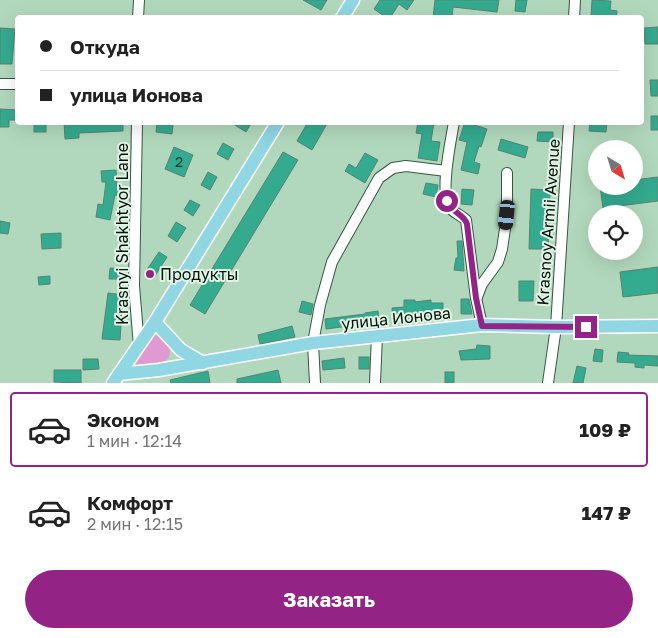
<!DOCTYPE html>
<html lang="ru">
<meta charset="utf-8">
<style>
body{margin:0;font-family:"Golos Text",sans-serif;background:#f6f6f6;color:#222;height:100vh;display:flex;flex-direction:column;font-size:19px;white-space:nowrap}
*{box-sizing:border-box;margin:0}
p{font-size:16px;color:#767676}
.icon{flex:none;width:28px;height:28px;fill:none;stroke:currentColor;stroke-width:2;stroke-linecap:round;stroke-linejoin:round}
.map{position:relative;height:383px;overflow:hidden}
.sheet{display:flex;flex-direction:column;background:#fff;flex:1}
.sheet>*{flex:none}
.hud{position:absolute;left:15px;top:15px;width:629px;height:110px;border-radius:5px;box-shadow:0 5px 20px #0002;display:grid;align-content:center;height:110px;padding:0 25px;background:#fff}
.needle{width:32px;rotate:142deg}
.controls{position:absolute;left:588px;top:140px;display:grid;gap:10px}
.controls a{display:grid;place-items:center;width:55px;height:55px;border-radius:50%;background:#fff;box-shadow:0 5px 20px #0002;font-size:25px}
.end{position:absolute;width:22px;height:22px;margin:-11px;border:6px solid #932485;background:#fff;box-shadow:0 0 0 2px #fff}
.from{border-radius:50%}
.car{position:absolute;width:15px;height:30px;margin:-15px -8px;border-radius:6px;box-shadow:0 0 4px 1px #0007;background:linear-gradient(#222 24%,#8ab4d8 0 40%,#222 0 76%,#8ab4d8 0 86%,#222 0)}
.hud b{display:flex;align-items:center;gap:18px;height:48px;font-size:19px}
.hud b+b{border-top:1px solid #e0e0e0}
.hud i{width:12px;height:12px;background:#222}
ul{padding:9px 0 0;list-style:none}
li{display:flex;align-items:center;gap:15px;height:75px;margin:0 10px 8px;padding:0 15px;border:2px solid transparent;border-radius:5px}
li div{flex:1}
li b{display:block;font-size:19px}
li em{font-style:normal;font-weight:700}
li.on{border-color:#932485}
li>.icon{width:45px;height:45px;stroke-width:1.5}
.action{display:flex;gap:10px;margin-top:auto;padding:10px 25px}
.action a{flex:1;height:58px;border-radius:30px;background:#932485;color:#fff;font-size:20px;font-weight:700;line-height:58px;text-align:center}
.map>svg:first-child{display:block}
.green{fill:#e099d2}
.building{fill:#34ab8f;stroke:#558375}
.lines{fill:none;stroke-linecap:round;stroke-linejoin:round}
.minor-casing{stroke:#355740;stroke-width:12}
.major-casing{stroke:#fff;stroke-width:15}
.minor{stroke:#fff;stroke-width:10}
.major{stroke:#91d6e3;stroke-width:12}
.route{stroke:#932485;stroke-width:6}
.poi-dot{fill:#932485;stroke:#e0f3e5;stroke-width:2}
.labels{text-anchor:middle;stroke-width:4;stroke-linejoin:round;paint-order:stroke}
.number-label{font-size:14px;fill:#123a2d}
.street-label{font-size:16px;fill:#07150c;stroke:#e0f3e5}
.poi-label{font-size:16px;fill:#07150c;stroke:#e0f3e5;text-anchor:start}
</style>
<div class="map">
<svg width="658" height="383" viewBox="0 0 658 383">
<rect width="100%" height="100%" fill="#b1d8bc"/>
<path class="green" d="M153,334L167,340C177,362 161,364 144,368L136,364Z"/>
<g class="building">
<polygon points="303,0 327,0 321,10"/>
<polygon points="380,0 414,0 407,10 399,4 390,18 387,18 374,9"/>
<polygon points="435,0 499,0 497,12 453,7 452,18 433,18"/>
<polygon points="516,0 527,0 525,12 515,11"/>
<polygon points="592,0 611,1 610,10 617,11 616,18 591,16"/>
<polygon points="658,27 658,44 645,44 644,28"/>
<polygon points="0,28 15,29 12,64 0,64"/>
<polygon points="650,80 658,80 658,96 651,96"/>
<polygon points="0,109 18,110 18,120 9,120 9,127 0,127"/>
<rect x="651" y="116" width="7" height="14"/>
<rect x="34" y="122" width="12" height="10"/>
<polygon points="64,122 123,122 123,131 79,133 79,138 65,139"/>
<polygon points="230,122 252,122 246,132"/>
<polygon points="308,122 328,122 312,150 297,141"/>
<polygon points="418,122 434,122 431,141 440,142 437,161 418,158 422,134 416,133"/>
<polygon points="465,122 487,129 481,147 479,146 474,162 480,164 478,174 461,170 467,142 459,140"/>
<polygon points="590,122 607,122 606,132 589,131"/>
<polygon points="157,123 173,125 172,134 156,132"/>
<polygon points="538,132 553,132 553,142 537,141"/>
<polygon points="501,139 528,147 525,158 498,150"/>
<polygon points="223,143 234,149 228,160 217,154"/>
<polygon points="174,147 193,155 184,177 165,169"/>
<polygon points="283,152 298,160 205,314 190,305"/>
<polygon points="365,153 378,160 365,183 345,171 349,164 356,168"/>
<polygon points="116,170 117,186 122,187 121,196 115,195 110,220 96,217 98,204 103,205 106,182 102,182 101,171"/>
<polygon points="208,172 217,177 210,190 201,185"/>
<polygon points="658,177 658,201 603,208 600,186 634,186 634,180"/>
<polygon points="426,183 438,185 436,197 423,194"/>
<polygon points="462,189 474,190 472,205 461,204"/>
<polygon points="531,189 550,190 548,249 529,249"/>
<polygon points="190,200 200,205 193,216 184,210"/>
<polygon points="0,221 10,223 8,234 0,233"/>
<polygon points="176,222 186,228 177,242 168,236"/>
<polygon points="61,233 61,248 42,249 41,234"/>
<polygon points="457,241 462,241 464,271 454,270 456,258 458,258"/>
<polygon points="159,252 167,257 153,279 144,274"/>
<polygon points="658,267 658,293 623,297 620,272"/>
<polygon points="110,268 122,269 121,279 109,279"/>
<polygon points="50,276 50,284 39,285 38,277"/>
<polygon points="519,281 534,281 533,301 519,301"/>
<polygon points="108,293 123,295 120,340 102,339"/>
<polygon points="461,299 469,299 472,314 461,314"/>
<polygon points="404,300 415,300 415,302 431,300 431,303 443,303 443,315 393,320 392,308 404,307"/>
<polygon points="302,301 313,304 311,315 299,312"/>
<polygon points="378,311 379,322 326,329 325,319 365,314 365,313"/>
<polygon points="292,326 295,337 260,344 258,335"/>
<polygon points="477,345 490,346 490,359 461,360 459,351 476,349"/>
<polygon points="595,349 603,350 602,362 593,361"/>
<polygon points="618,352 629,353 628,355 658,356 658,366 644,365 644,368 635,367 635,363 617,362"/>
<rect x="359" y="357" width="10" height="12"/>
<polygon points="344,358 345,368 323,370 322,361"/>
<polygon points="83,359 98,359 99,369 83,370"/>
<polygon points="577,366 586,368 583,383 573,383"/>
<polygon points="54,370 81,370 81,383 54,382"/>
<polygon points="278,370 281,383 237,383 237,379"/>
<polygon points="208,371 210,383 171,383 170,380"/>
<rect x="445" y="372" width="9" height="11"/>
</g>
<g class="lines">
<g class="minor-casing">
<g id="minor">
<polyline points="138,18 139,0"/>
<polyline points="574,18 575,0"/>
<polyline points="0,84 18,84"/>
<polyline points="137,122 134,286 139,346"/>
<path d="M454,122C451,140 439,194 450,208C454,213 461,215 466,220L476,298L482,325"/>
<polyline points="477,297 482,284 498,262 502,249 507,215 507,173"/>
<polyline points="315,383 313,343 320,305 332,262 379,178 393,168 406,166 446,171"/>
<polyline points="375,383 377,335"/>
<polyline points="548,383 556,327 569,122"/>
</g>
</g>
<g class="major-casing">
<g id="major">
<polyline points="342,18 353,0"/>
<polyline points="155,322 181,350 203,363"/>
<polyline points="119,374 159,370 313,343 482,325 556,327 658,326"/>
<polyline points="113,383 155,322 278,122"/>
</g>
</g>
<use href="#minor" class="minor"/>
<use href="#major" class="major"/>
</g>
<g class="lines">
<path class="route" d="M447,201C452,213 464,214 467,224L476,298L482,326L586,327"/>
</g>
<circle class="poi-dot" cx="150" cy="274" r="5"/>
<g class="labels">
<g class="number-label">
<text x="179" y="167">2</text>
</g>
<g class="street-label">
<text transform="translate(548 222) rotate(-86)" y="6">Krasnoy Armii Avenue</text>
<text transform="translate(122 234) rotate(-90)" y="6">Krasnyi Shakhtyor Lane</text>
<text transform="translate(396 318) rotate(-6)" y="6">улица Ионова</text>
</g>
<g class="poi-label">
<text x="160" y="280">Продукты</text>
</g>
</g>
</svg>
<div class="controls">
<a><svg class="needle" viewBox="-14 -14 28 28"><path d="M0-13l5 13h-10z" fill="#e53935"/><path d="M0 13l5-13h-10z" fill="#767676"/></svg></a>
<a><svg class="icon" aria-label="locate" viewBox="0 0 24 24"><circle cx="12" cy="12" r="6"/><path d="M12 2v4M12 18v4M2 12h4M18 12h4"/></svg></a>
</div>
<i class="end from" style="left:447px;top:201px"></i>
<i class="end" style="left:586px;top:327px"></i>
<i class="car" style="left:507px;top:215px;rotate:186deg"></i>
<div class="hud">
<b><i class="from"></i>Откуда</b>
<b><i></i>улица Ионова</b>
</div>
</div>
<section class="sheet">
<ul>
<li class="on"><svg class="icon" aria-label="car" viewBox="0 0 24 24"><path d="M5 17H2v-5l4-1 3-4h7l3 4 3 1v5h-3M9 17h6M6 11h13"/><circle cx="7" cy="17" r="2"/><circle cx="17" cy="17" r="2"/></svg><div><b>Эконом</b><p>1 мин · 12:14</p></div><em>109 ₽</em></li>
<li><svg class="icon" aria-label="car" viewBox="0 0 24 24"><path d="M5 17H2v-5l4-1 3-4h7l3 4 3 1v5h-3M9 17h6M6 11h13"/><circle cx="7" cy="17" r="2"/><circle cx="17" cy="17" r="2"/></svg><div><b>Комфорт</b><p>2 мин · 12:15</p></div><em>147 ₽</em></li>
</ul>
<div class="action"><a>Заказать</a></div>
</section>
